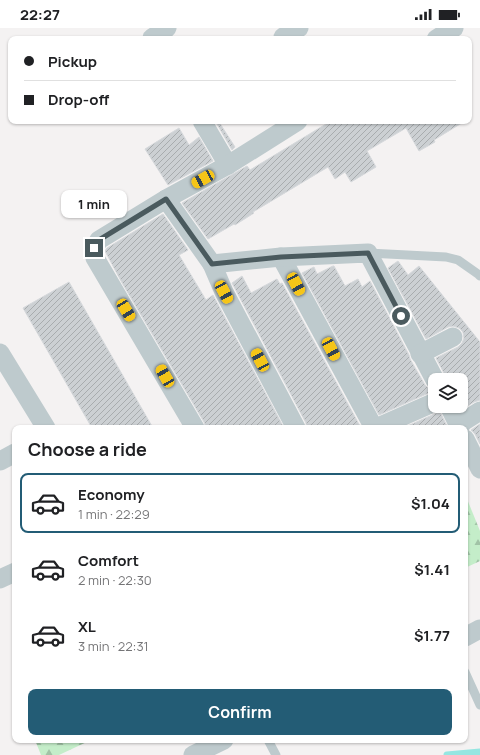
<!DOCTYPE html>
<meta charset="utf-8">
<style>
body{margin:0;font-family:Manrope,sans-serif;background:#f6f6f6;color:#202124;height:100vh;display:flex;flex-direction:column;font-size:15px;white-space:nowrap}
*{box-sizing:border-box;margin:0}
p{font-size:13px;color:#757577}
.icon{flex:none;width:22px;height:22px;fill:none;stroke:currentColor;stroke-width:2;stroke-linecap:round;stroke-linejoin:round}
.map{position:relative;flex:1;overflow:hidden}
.drawer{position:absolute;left:12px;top:397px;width:456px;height:318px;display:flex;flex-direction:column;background:#fff;border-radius:8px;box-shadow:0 1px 3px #0004}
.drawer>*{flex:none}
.top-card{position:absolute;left:8px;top:8px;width:464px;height:88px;border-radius:8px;box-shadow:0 1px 3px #0004;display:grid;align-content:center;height:88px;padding:0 16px;background:#fff}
.fabs{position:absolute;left:428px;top:345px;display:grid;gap:8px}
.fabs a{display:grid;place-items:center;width:40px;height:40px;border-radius:8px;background:#fff;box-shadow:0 1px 3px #0004;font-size:20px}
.end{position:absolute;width:18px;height:18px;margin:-9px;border:5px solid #4a5a5e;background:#fff;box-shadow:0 0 0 2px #fff}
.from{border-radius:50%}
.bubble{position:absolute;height:28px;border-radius:8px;background:#fff;box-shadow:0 1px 3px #0004;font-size:13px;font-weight:700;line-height:28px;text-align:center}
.car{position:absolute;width:12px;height:24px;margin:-12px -6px;border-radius:5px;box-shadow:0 0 3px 1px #0007;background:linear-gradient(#f5c518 24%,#345 0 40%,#f5c518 0 76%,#345 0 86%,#f5c518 0)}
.top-card b{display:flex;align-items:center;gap:14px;height:38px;font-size:15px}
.top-card b+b{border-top:1px solid #e0e0e0}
.top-card i{width:10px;height:10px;background:#202124}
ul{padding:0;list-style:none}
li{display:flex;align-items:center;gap:12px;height:60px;margin:0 8px 6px;padding:0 8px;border:2px solid transparent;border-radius:8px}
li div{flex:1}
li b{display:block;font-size:15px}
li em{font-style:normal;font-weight:700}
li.selected{border-color:#235c75}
li>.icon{width:36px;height:36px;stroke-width:1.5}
h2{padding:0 16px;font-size:18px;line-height:48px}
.primary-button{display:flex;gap:8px;margin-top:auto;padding:8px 16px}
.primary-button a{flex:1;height:46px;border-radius:8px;background:#235c75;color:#fff;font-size:16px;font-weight:700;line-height:46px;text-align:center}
.status{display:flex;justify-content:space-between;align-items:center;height:28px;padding:0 20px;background:#fff;direction:ltr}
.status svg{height:11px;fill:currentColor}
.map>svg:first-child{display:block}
.forest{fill:url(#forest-firs)}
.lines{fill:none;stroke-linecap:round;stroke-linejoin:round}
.stream{stroke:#95e6e1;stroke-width:7}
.building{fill:url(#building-hatch);stroke:#d6d9dc}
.lane{stroke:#becacd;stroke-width:9}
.street{stroke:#becacd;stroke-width:19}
.route{stroke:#4a5a5e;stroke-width:5}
</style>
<div class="status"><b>22:27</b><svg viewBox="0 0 49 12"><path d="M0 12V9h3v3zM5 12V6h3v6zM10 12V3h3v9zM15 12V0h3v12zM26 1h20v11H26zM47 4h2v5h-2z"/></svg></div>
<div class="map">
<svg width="480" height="727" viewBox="0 0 480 727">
<defs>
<pattern id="forest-firs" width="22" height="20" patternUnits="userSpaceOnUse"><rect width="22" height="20" fill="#c4edc9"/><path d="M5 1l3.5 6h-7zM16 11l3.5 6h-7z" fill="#a1c3a6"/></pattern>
<pattern id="building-hatch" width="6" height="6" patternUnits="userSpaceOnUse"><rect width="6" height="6" fill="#ccd0d3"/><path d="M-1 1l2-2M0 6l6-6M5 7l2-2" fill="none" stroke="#a8acae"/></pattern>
</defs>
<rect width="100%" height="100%" fill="#f4f2f2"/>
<g class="forest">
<polygon points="465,466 480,503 480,533 465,540"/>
<polygon points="35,712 91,712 59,727 41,727"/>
</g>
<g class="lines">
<polyline class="stream" points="447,727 480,724"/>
</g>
<g class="building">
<polygon points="331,93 465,93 434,112 435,114 419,123 406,100 367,123 376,139 351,154 345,144 335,151 328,139 253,184 254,185 235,197 234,196 208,211 182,175 247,138 250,142"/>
<polygon points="219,94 235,119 232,122 217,96"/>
<polygon points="179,100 189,117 199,109 213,133 168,157 145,121"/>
<polygon points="163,186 188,222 179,227 206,272 213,267 284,400 206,400 204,394 121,253 105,223 107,220"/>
<polygon points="398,233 408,247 419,238 480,314 480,372 474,374 463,381 461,377 461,352 446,352 445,347 436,330 458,319 462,315 464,310 463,304 459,300 453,298 448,299 426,311 388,240"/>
<polygon points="333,238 334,238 345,258 358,251 362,259 370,253 409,327 410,331 425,357 429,361 435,363 431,364 379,387 302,245 314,239 317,246"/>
<polygon points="242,248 251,265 277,251 280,256 282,255 361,400 307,400 306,395 232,255"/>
<polygon points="69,254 153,400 92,400 23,280"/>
<polygon points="440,384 448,400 403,400 439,384"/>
<polygon points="480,396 480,416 475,406 471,402"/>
</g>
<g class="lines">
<g class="lane">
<polyline points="368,225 446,229 458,232 478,246 480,248"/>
<polyline points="465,644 480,677"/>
<polyline points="268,712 276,727"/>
</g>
<g class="street">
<polyline points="283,9 299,0"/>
<polyline points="152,10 167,0"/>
<polyline points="436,11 454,0"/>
<polyline points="202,93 228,137"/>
<polyline points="166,171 212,236 224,264 296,400"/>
<polyline points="281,229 374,400"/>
<polyline points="212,236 281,229 368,225 435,352"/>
<polyline points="0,325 46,400"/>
<polyline points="420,326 453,309"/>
<polyline points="449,378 460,400"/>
<polyline points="458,397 480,383"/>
<polyline points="195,400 95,230 94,220 99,212 166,171 228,137 298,93"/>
<polyline points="376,400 435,374"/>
<polyline points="465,411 480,441"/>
<polyline points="0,433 15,425"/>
<polyline points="0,551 15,544"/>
<polyline points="465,609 480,601"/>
<polyline points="193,727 224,712"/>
</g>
</g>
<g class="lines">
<polyline class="route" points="94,220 99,212 166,171 212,236 281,229 368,225 401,288"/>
</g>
</svg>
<div class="fabs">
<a><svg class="icon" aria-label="layers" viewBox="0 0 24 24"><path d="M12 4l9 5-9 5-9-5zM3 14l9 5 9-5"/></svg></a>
</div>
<i class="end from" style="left:401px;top:288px"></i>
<i class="end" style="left:94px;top:220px"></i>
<div class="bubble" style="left:61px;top:162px;width:66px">1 min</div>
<i class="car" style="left:203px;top:151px;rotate:241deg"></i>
<i class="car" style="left:296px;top:256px;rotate:152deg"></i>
<i class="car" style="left:224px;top:264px;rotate:152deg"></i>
<i class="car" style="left:126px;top:282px;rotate:149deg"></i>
<i class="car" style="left:331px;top:321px;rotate:152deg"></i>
<i class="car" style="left:260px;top:332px;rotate:332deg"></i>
<i class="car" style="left:165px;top:348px;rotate:330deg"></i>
<div class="top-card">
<b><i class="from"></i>Pickup</b>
<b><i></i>Drop-off</b>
</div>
<section class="drawer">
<h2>Choose a ride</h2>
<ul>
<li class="selected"><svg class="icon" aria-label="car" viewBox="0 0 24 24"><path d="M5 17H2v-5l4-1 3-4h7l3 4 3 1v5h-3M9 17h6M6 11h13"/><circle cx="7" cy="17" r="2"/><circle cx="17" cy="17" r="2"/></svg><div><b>Economy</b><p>1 min · 22:29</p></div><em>$1.04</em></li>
<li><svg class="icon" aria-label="car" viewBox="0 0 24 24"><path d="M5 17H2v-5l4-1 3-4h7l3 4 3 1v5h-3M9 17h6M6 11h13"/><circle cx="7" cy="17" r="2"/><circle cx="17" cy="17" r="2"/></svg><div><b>Comfort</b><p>2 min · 22:30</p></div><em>$1.41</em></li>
<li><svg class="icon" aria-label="car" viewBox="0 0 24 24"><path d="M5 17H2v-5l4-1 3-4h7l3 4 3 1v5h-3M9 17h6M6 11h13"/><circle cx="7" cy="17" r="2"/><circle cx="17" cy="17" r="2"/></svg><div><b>XL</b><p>3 min · 22:31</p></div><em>$1.77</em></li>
</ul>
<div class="primary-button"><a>Confirm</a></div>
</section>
</div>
